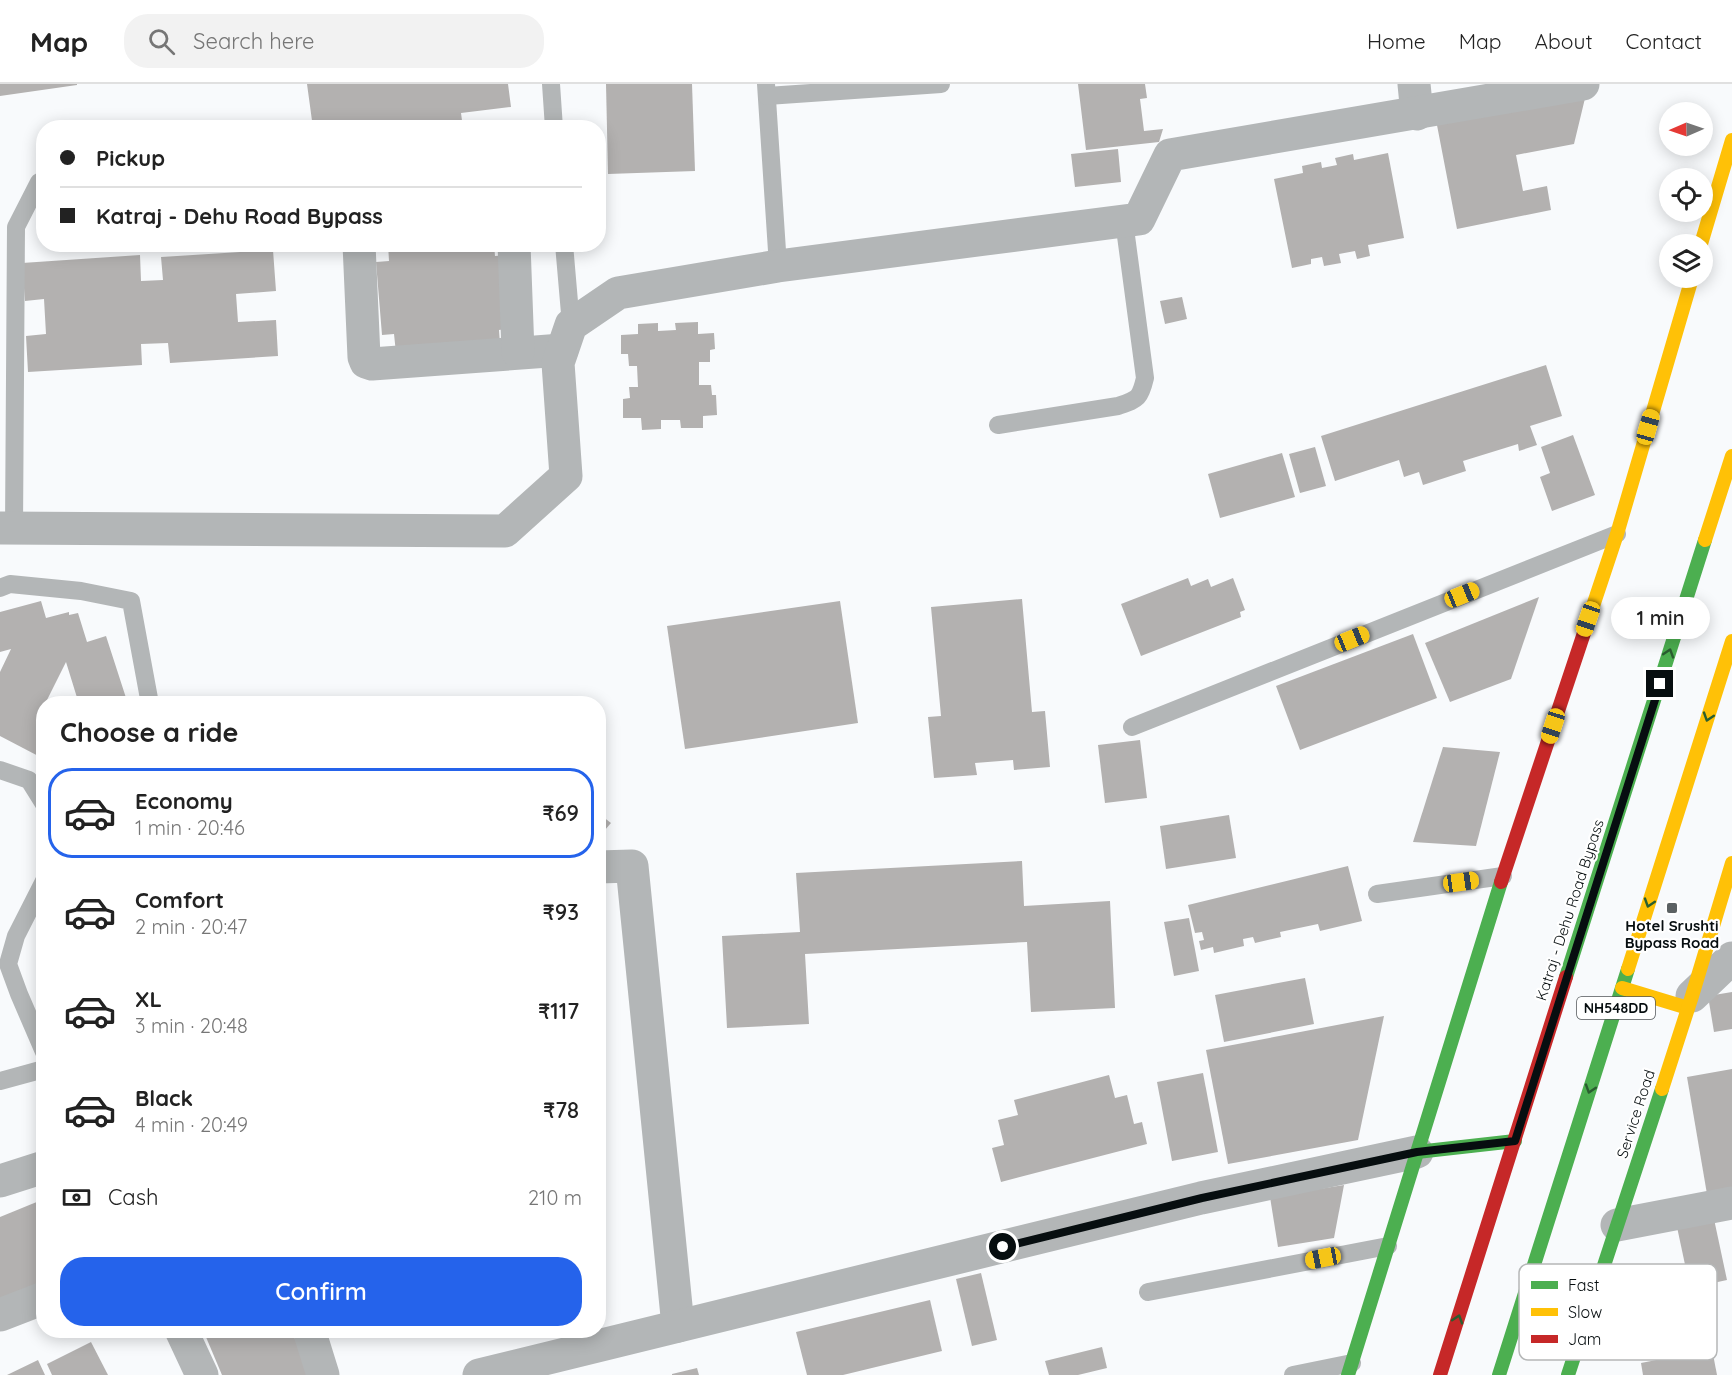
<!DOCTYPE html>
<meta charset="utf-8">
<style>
body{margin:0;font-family:Quicksand,sans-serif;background:#f2f2f2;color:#222;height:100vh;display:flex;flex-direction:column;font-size:22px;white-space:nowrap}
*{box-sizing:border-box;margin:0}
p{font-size:20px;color:#767676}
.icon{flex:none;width:33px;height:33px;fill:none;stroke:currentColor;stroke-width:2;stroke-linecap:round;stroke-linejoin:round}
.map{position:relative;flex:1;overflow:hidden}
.sheet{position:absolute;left:36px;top:612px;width:570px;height:642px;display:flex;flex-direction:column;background:#fff;border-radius:24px;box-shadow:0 3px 15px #0003}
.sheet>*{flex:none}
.top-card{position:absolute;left:36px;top:36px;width:570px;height:132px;border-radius:24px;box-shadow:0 3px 15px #0003;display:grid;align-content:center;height:132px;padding:0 24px;background:#fff}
.needle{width:39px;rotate:268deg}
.buttons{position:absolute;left:1659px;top:18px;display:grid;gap:12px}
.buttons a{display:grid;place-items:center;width:54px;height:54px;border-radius:50%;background:#fff;box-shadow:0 3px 15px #0003;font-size:30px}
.end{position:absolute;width:27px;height:27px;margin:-14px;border:8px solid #070e10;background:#fff;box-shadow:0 0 0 3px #fff}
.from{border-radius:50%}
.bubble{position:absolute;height:42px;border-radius:21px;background:#fff;box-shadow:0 3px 15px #0003;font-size:20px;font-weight:600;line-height:42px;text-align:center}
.car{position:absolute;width:18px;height:36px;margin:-18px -9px;border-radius:8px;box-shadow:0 0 4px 2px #0007;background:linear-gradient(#f5c518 24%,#345 0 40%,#f5c518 0 76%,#345 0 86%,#f5c518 0)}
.top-card b{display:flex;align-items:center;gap:21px;height:57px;font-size:22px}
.top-card b+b{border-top:2px solid #e0e0e0}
.top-card i{width:15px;height:15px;background:#222}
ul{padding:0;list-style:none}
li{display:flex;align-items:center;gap:18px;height:90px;margin:0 12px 9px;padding:0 12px;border:3px solid transparent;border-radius:24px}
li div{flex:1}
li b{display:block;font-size:22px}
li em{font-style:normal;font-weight:600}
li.selected{border-color:#2563eb}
li>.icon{width:54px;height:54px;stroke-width:1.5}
h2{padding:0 24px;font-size:27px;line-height:72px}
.pay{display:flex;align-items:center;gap:15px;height:66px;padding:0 24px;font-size:22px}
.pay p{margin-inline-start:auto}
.primary-button{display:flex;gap:12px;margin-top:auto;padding:12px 24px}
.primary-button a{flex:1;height:69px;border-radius:24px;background:#2563eb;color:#fff;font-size:24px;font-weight:600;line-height:69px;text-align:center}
header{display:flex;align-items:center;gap:36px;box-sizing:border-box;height:84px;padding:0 30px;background:#fff;border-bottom:2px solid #e0e0e0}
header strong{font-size:28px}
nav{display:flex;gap:33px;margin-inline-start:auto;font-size:21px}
.search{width:420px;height:54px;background:#f2f2f2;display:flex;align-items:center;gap:15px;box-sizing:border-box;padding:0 21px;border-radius:24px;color:#767676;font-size:22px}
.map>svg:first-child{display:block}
.building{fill:#b3b1b0}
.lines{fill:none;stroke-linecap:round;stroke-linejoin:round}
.lane{stroke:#b3b6b7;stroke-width:18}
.street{stroke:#b3b6b7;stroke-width:33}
.fast{stroke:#4caf50;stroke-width:14}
.slow{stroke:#ffc107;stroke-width:14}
.jam{stroke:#c62828;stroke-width:14}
.oneway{stroke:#2a5e30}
.route{stroke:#070e10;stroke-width:8}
.poi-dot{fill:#5b6163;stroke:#fff;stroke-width:2}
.labels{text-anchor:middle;stroke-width:4.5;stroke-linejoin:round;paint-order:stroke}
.shield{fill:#fff;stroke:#515658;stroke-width:1.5}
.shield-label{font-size:14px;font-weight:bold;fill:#070e10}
.street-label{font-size:15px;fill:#070e10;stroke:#fff}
.poi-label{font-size:15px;font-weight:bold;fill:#070e10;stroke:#fff}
.key{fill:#fff;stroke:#b5b7b7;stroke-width:1.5}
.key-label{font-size:16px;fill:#070e10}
</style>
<header>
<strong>Map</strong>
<div class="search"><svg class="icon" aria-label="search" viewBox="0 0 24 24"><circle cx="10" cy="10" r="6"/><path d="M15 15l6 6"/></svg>Search here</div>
<nav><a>Home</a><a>Map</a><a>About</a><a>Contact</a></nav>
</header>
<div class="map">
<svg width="1732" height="1291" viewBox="0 0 1732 1291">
<rect width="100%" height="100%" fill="#f8fafc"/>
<g class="building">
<polygon points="0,0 77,0 77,1 0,12"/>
<polygon points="307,0 508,0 511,23 461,29 463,44 313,44"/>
<polygon points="606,0 692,0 695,87 608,90"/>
<polygon points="1078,0 1145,0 1147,14 1140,15 1144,47 1163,45 1159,58 1086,66"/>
<polygon points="1587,6 1574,60 1516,71 1523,107 1547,102 1551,126 1457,145 1436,36"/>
<polygon points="1118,65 1121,98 1075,103 1071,70"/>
<polygon points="1388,69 1404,154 1368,161 1370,172 1357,175 1355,167 1339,170 1341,179 1324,182 1322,173 1311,175 1311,180 1292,184 1274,95 1303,89 1302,82 1321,78 1322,84 1337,81 1335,74 1353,70 1354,76"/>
<polygon points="388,160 494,160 495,172 507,171 512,244 499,246 500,260 396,269 394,250 382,251 376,178 389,177"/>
<polygon points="273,166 276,207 236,210 238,238 276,236 278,272 170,279 168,259 141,260 142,281 28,288 26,252 46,250 44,215 25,217 22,179 140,171 141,197 163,196 161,173"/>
<polygon points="1182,213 1187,235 1165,240 1160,217"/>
<polygon points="698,238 698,250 714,249 715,265 710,266 710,278 699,278 699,301 711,301 712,311 716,311 717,331 703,332 703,344 681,344 680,336 661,336 661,345 642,346 641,334 623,334 623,315 630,314 629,303 638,303 637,282 629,282 628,270 621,270 621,251 638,250 638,240 658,239 658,247 676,246 675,239"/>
<polygon points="1546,281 1562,332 1530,342 1537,361 1519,367 1518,360 1463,377 1466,387 1423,401 1419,388 1404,393 1399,376 1335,397 1321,352"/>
<polygon points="1573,351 1595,411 1552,427 1540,393 1550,389 1541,363"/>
<polygon points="1315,363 1326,402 1300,409 1289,370"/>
<polygon points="1282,369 1295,413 1220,434 1208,390"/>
<polygon points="1188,494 1191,502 1208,495 1211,503 1233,494 1245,526 1240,528 1241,533 1141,572 1121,520"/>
<polygon points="1539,513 1511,595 1450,618 1425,559"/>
<polygon points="1022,515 1032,628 1045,627 1050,683 1014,686 1013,676 975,679 977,691 934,694 928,633 941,632 931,523"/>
<polygon points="41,517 46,534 69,528 69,531 78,529 87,558 106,552 128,620 79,620 66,578 45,620 44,620 44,675 0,652 0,588 11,565 0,568 0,528"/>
<polygon points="840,517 858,639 685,665 667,542"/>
<polygon points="1413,550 1437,614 1300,666 1276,602"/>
<polygon points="1140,656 1147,714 1105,719 1098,661"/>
<polygon points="1443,663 1500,668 1476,762 1413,758"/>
<polygon points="598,729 611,739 598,754"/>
<polygon points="1229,731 1236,774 1166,785 1160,742"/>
<polygon points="1022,777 1024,822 1110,817 1115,924 1031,928 1027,858 805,870 809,940 727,944 722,852 800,848 796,789"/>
<polygon points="1348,782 1362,837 1320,847 1318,840 1280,848 1281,853 1255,859 1253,853 1243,855 1244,862 1214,869 1213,863 1201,866 1199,857 1204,856 1202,848 1195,849 1188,821"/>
<polygon points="1189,834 1199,887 1174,892 1164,838"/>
<polygon points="1305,894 1314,940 1224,958 1215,911"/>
<polygon points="1732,908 1732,945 1714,948 1708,912"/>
<polygon points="1384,932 1358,1056 1228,1080 1206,966"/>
<polygon points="1732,985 1732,1112 1708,1116 1687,993"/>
<polygon points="1203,989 1218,1068 1172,1077 1157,998"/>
<polygon points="1109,991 1115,1014 1127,1011 1134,1040 1142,1038 1147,1060 1001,1098 992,1064 1004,1061 998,1036 1018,1031 1014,1016"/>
<polygon points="1344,1101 1334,1154 1278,1163 1270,1113"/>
<polygon points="44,1115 44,1198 0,1217 0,1133"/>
<polygon points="1714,1135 1727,1196 1690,1204 1677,1143"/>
<polygon points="981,1189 997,1256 972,1262 956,1195"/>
<polygon points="930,1216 942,1267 843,1291 807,1291 796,1248"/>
<polygon points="203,1246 291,1246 311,1291 222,1291"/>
<polygon points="91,1258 108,1291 52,1291 47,1280"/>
<polygon points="1102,1263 1107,1284 1078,1291 1049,1291 1045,1277"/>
<polygon points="1712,1265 1717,1291 1643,1291 1641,1279"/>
<polygon points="38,1276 45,1291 7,1291"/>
<polygon points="697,1284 699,1291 672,1291 672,1290"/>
</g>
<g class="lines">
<g class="lane">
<polyline points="551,0 554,44"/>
<polyline points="766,0 778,182"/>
<polyline points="767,12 941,0"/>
<polyline points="564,160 571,241"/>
<path d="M998,341L1118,322C1138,315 1140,315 1145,294L1124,137"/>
<polyline points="14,445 16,143 39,98 44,96"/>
<polyline points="0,504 10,500 81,507 131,517 150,620"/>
<polyline points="1132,643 1617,450"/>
<polyline points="0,686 29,696 44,720"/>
<polyline points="44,797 16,852 8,880 19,910 44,968"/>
<polyline points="1377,810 1503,792"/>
<polyline points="0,997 44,985"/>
<polyline points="1148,1208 1388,1162"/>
<polyline points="1293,1291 1352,1279"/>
</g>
<g class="street">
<polyline points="1414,0 1417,30"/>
<polyline points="359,160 364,273 366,278 372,280 562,266"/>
<polyline points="514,160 518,268"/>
<polyline points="0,444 505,447 566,392 558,279 571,241 618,209 778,182 1139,135 1170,71 1583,0"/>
<polyline points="598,783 632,782 678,1242"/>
<polyline points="1692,912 1732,874"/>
<polyline points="0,1097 44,1083"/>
<polyline points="1617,1141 1732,1119"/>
<polyline points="0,1231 44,1214"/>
<polyline points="181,1246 202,1291"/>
<polyline points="309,1246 323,1291"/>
<polyline points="479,1291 1201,1114 1417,1068"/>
</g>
<g class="fast">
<polyline points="1566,893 1705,456"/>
<polyline points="1417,1068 1515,1057"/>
<polyline points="1348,1291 1501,798"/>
<polyline points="1499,1291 1628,885"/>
<polyline points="1568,1291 1662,1005"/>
</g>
<g class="slow">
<polyline points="1701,160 1732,56"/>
<polyline points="1705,456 1732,372"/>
<polyline points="1585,546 1617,450 1692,194"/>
<polyline points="1628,885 1732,557"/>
<polyline points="1622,904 1688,924"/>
<polyline points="1662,1005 1692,912 1732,779"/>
</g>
<g class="jam">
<polyline points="1501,798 1585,546"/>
<polyline points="1440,1291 1566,893"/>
</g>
</g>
<defs><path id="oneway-chevron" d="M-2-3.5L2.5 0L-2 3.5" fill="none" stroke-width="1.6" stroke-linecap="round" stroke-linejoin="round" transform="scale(1.5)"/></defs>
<g class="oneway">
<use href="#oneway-chevron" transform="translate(1669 569) rotate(-72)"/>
<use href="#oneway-chevron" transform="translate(1708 633) rotate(108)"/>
<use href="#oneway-chevron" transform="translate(1649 819) rotate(108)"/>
<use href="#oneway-chevron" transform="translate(1590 1005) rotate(108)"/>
<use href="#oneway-chevron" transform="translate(1458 1235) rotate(-72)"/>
</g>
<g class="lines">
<polyline class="route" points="1003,1163 1202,1114 1417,1068 1515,1057 1660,600"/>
</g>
<rect class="poi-dot" x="1666" y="818" width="12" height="12" rx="3"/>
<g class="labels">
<rect class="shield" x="1577" y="913" width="78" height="22" rx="4.5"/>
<g class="shield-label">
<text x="1616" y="929">NH548DD</text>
</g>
<g class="street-label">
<text transform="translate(1570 826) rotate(-72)" y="5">Katraj - Dehu Road Bypass</text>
<text transform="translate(1636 1030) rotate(-72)" y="5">Service Road</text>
</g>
<g class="poi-label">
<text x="1672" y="847">Hotel Srushti<tspan x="1672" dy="17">Bypass Road</tspan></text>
</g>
</g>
<rect x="1519" y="1180" width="198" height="96" rx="9" class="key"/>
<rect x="1531" y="1197" width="27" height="8" fill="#4caf50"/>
<rect x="1531" y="1224" width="27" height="8" fill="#ffc107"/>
<rect x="1531" y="1251" width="27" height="8" fill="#c62828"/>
<g class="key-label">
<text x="1568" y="1207">Fast</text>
<text x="1568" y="1234">Slow</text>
<text x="1568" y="1261">Jam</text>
</g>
</svg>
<div class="buttons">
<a><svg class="needle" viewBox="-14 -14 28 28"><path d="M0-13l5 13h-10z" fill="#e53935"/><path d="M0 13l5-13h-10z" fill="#767676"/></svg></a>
<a><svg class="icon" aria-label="locate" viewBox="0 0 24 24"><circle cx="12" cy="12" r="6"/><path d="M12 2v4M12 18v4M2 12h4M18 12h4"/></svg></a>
<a><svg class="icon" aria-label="layers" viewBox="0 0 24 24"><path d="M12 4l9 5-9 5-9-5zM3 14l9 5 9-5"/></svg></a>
</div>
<i class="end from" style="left:1003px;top:1163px"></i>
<i class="end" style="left:1660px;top:600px"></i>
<div class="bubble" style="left:1611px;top:513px;width:99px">1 min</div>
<i class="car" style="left:1648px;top:343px;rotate:16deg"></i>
<i class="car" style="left:1462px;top:511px;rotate:68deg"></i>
<i class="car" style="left:1588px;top:535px;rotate:199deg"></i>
<i class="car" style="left:1352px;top:555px;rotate:68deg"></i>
<i class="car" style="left:1553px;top:642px;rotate:198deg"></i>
<i class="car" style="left:1461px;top:798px;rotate:82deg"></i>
<i class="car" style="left:1323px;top:1174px;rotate:259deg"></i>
<div class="top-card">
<b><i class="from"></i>Pickup</b>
<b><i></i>Katraj - Dehu Road Bypass</b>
</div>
<section class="sheet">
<h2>Choose a ride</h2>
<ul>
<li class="selected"><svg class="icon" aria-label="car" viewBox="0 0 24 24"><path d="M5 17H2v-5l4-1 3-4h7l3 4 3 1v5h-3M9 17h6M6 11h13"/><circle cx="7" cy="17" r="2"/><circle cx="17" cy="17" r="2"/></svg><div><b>Economy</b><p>1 min · 20:46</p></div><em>₹69</em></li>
<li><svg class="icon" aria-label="car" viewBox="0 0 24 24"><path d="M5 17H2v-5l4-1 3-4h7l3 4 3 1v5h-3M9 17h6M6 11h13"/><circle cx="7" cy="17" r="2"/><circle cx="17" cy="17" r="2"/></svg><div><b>Comfort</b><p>2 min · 20:47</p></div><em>₹93</em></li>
<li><svg class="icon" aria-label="car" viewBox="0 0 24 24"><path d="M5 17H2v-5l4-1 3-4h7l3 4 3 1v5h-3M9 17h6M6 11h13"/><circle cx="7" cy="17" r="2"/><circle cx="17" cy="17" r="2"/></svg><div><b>XL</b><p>3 min · 20:48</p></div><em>₹117</em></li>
<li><svg class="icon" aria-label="car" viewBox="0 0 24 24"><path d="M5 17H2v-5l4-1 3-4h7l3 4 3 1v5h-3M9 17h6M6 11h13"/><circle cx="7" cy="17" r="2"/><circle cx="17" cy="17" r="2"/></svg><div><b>Black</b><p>4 min · 20:49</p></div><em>₹78</em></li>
</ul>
<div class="pay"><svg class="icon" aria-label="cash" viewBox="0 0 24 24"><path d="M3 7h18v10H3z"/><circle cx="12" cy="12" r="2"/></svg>Cash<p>210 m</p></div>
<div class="primary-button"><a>Confirm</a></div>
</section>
</div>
